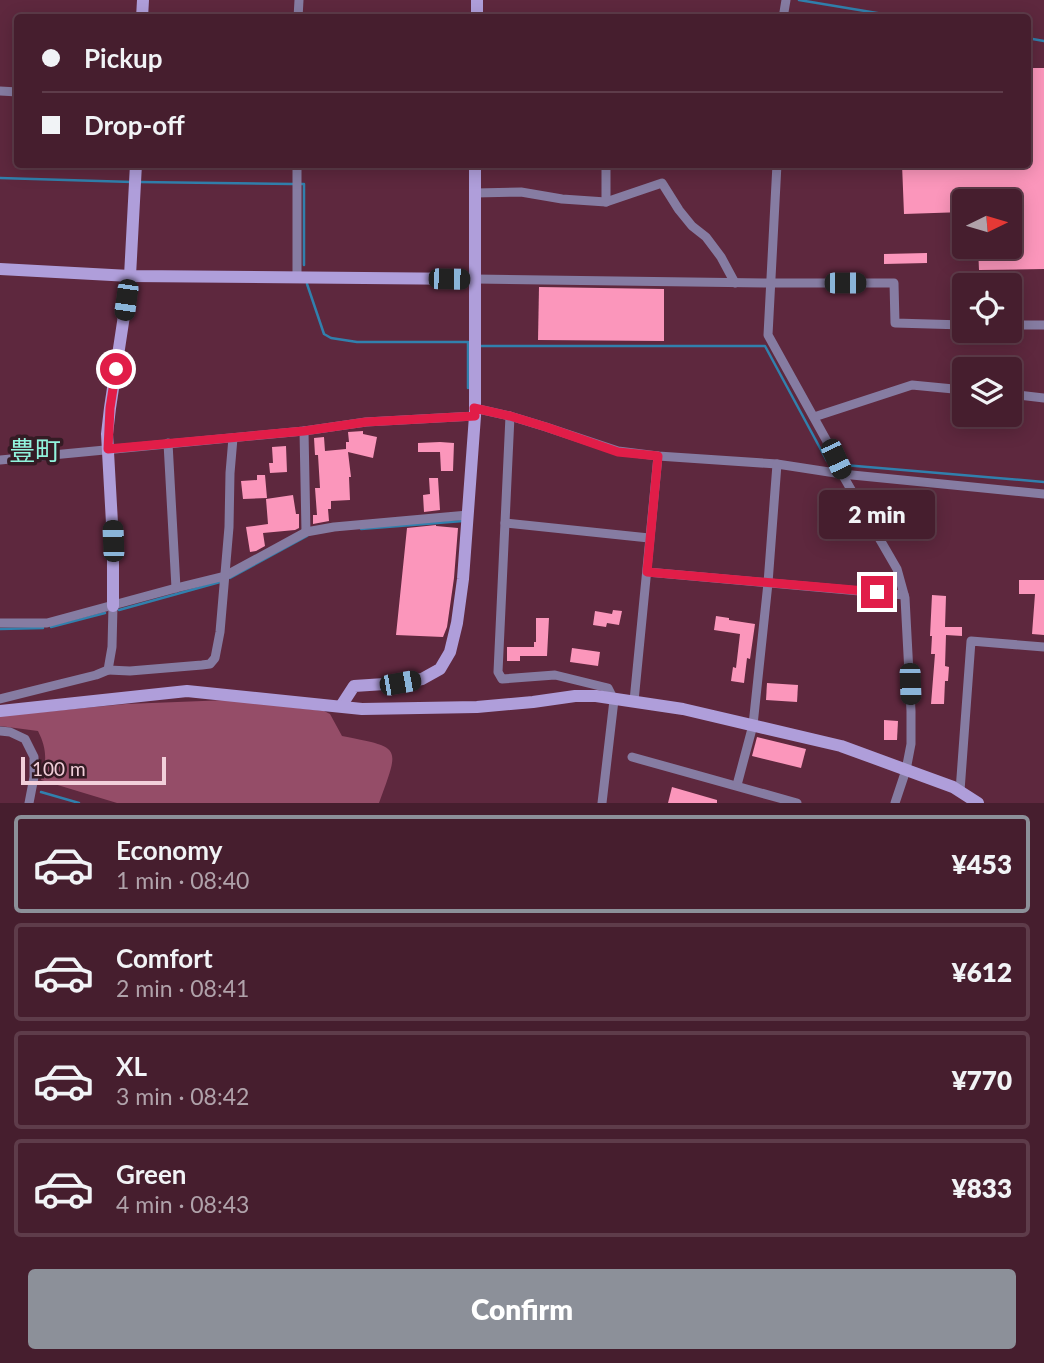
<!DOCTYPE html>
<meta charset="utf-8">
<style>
body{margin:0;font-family:Lato,"Noto Sans JP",sans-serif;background:#502b3a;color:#f1f3f6;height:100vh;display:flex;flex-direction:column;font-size:26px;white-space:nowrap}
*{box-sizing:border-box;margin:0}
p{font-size:23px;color:#b0a2aa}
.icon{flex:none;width:38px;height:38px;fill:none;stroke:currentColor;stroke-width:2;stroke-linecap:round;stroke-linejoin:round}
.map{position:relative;height:803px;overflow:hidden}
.details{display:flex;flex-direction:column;background:#461e2e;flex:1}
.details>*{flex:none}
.guide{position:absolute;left:14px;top:14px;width:1017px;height:154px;border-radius:7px;box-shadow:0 4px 18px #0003,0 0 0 2px #5e3c4a;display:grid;align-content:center;height:154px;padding:0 28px;background:#461e2e}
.needle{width:46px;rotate:85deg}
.fabs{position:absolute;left:952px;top:189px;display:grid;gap:14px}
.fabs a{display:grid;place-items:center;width:70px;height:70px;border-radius:7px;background:#461e2e;box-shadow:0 4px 18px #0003,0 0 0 2px #5e3c4a;font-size:35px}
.scale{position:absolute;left:21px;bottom:18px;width:145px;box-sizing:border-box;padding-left:7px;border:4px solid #f2cfda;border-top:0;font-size:19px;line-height:24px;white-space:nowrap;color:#f2cfda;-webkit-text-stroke:5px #341b24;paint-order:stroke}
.end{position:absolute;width:32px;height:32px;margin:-16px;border:9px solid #e11d48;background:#fff;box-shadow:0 0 0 4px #fff}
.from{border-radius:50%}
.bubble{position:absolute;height:49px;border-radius:7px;background:#461e2e;box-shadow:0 4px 18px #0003,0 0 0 2px #5e3c4a;font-size:23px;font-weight:800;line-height:49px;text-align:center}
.car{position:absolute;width:21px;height:42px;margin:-21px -10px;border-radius:9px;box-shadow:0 0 5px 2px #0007;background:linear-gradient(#222 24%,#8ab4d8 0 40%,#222 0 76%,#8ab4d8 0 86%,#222 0)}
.guide b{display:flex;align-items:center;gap:24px;height:66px;font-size:26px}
.guide b+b{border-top:2px solid #5e3c4a}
.guide i{width:18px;height:18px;background:#f1f3f6}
ul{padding:12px 0 0;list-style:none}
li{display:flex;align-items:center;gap:21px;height:98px;margin:0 14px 10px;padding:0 14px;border:4px solid #5e3c4a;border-radius:7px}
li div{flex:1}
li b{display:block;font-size:26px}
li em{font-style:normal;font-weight:800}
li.active{border-color:#8c9099}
li>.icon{width:63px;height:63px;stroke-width:1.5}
.button{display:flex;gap:14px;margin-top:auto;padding:14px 28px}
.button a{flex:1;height:80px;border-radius:7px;background:#8c9099;color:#fff;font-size:28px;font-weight:800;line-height:80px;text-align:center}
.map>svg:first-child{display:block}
.green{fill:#954d68}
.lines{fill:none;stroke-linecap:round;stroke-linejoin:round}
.stream{stroke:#3180ad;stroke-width:2.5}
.building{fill:#fb96bb}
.street{stroke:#867ca2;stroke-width:9}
.secondary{stroke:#af9eda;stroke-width:12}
.route{stroke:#e11d48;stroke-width:9}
.labels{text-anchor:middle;stroke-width:7;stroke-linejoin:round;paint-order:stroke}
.neighbourhood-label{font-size:26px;fill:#91f4dd;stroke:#341b24}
</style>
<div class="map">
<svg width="1044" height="803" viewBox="0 0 1044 803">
<rect width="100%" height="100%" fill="#5e283e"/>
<path class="green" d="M228,700L324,711L330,714L342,736C402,748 400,745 379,803H117L41,780C47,761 47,749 38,731L0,726V716L126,704Z"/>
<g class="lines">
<g class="stream">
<polyline points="799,0 907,18"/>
<polyline points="1027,38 1044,41"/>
<polyline points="0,178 132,182"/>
<polyline points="139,182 293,184"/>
<polyline points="300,184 304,184 304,265"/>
<polyline points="307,284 324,334 331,338 357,342 468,342 468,388"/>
<polyline points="480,346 765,346 827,461 830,461"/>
<polyline points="844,465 1044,482"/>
<polyline points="361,529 463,521"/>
<polyline points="230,578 307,536"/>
<polyline points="119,610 220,582"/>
<polyline points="51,627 105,613"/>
<polyline points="0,629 43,628"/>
<polyline points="41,792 79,803"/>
</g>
</g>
<g class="building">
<polygon points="1027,68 1044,68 1044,269 979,270 978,247 1010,247 1010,201 964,201 964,212 904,214 902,164 1027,164"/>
<polygon points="927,253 927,263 884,264 884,254"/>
<polygon points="539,287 664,289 664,341 538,340"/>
<polygon points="363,431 363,434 377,437 373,458 348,452 351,477 349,477 350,500 331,501 331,509 328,509 329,521 313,524 313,515 317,515 315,488 320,488 318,455 315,455 314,438 324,437 325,451 346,449 346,442 349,442 348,432"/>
<polygon points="440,442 454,443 453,471 441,471 440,452 418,452 418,443"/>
<polygon points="286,446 287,472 270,473 269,463 273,463 272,447"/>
<polygon points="257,475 265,475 267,498 243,499 241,481 257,480"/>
<polygon points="429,478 438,478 440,510 424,512 423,495 430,494"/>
<polygon points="293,495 296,514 299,514 299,528 295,530 263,533 265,546 256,551 250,552 246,527 268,524 266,499"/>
<polygon points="436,525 436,526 458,528 454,578 447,627 443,637 396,635 407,528"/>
<polygon points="1019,580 1044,580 1044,635 1032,634 1035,594 1019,594"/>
<polygon points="932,595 946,596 945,627 962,627 962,636 946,635 945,666 949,667 948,681 945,681 944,704 931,704 935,654 931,654 932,636 930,636"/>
<polygon points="613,610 622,611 619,625 607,623 606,627 593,625 595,611 612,614"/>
<polygon points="716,616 729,618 729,620 755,624 750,659 747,658 744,683 731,681 733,667 736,668 740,634 714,630"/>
<polygon points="536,618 549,618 547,656 520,656 520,661 507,661 507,647 534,647 534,642 536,642"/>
<polygon points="572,648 600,652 598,666 570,662"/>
<polygon points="767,683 798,685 797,702 766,700"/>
<polygon points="884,720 898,721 897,740 884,740"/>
<polygon points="757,737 806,749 801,768 752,756"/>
<polygon points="672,787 717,800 717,803 668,803"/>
</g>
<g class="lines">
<g class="street">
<polyline points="298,18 299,0"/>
<polyline points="783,18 786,0"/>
<polyline points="0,91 18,92"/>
<polyline points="777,164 768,335 829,445 842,474 897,569 905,598 911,711 911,744 906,770 895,803"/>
<polyline points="475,193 521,192 562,199 606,202 662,183 679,210 692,226 706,237 721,257 735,283"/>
<polyline points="606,202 606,164"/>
<polyline points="297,276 297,164"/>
<polyline points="475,279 771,283 894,283 895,323 964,325"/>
<polyline points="1010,325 1044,325"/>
<polyline points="1010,394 1044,398"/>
<polyline points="474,408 510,416 546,427 618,451 658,456 777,464 842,474 1044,494"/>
<polyline points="510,416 498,672 502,679 555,675 608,688 614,700 602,803"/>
<polyline points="814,417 912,385 964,390"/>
<polyline points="304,431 306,532"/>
<polyline points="168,443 176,588"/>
<polyline points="0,460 304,431 366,422 475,416"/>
<polyline points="505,523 649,538"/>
<polyline points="647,572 904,595"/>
<polyline points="0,623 47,623 176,588 225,576 306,532 334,527 468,515"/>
<polyline points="108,670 130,671 202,665 210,664 215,658 220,632 229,527 230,473 233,438"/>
<polyline points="0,699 96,675 108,670 112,647 113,606"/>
<polyline points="634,701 658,456"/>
<polyline points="0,731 10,732 25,739 34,757 34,777 29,803"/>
<polyline points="632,757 797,803"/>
<polyline points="737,785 753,725 768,583 777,464"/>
<polyline points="960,791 971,641 1044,647"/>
</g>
<g class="secondary">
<polyline points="142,18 143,0"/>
<polyline points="477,18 477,0"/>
<polyline points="0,269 130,276 475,279"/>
<polyline points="113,606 113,541 107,434 110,408 130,276 136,164"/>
<polyline points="341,706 354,686 400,683 422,679 440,669 450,652 457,623 463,579 475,416 475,164"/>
<polyline points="0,711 187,691 362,709 477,707 533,702 575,696 596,696 683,709 841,746 953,787 978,803"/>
</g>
</g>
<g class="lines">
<polyline class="route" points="116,369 110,408 108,449 304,431 366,422 475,416 474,408 510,416 546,427 618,452 658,456 647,572 877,592"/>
</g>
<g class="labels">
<g class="neighbourhood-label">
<text x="35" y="460">豊町</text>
</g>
</g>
</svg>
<div class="fabs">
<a><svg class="needle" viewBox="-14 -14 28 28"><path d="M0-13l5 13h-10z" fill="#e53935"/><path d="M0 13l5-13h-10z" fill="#b0a2aa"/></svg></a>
<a><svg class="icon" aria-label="locate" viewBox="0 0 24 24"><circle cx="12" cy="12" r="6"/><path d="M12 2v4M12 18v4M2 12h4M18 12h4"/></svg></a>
<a><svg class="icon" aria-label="layers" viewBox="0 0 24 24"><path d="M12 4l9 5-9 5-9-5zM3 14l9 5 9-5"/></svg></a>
</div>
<div class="scale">100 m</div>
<i class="end from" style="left:116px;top:369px"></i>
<i class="end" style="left:877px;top:592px"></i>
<div class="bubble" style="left:819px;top:490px;width:116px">2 min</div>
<i class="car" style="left:449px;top:279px;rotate:91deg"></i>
<i class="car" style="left:845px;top:283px;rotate:90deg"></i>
<i class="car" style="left:126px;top:300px;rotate:188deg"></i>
<i class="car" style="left:836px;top:459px;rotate:155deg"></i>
<i class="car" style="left:113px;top:541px;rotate:358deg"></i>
<i class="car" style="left:400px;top:683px;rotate:80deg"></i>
<i class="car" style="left:910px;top:684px;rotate:178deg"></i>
<div class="guide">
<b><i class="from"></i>Pickup</b>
<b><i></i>Drop-off</b>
</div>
</div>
<section class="details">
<ul>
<li class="active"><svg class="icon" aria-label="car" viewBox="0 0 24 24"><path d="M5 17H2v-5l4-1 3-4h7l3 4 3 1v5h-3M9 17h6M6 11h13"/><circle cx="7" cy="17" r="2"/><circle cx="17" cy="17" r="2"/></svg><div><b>Economy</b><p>1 min · 08:40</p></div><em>¥453</em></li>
<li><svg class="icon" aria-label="car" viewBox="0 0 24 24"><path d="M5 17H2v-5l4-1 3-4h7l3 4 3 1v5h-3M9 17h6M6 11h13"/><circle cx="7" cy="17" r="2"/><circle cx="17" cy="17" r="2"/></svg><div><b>Comfort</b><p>2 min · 08:41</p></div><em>¥612</em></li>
<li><svg class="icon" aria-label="car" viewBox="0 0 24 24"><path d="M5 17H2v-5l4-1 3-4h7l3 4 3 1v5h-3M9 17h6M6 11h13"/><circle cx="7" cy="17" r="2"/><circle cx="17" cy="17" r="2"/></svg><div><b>XL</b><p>3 min · 08:42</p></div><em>¥770</em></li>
<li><svg class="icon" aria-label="car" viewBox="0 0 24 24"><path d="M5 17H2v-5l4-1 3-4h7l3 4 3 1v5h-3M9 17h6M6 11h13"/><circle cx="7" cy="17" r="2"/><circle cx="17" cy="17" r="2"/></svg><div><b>Green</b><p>4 min · 08:43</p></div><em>¥833</em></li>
</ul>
<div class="button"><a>Confirm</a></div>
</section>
